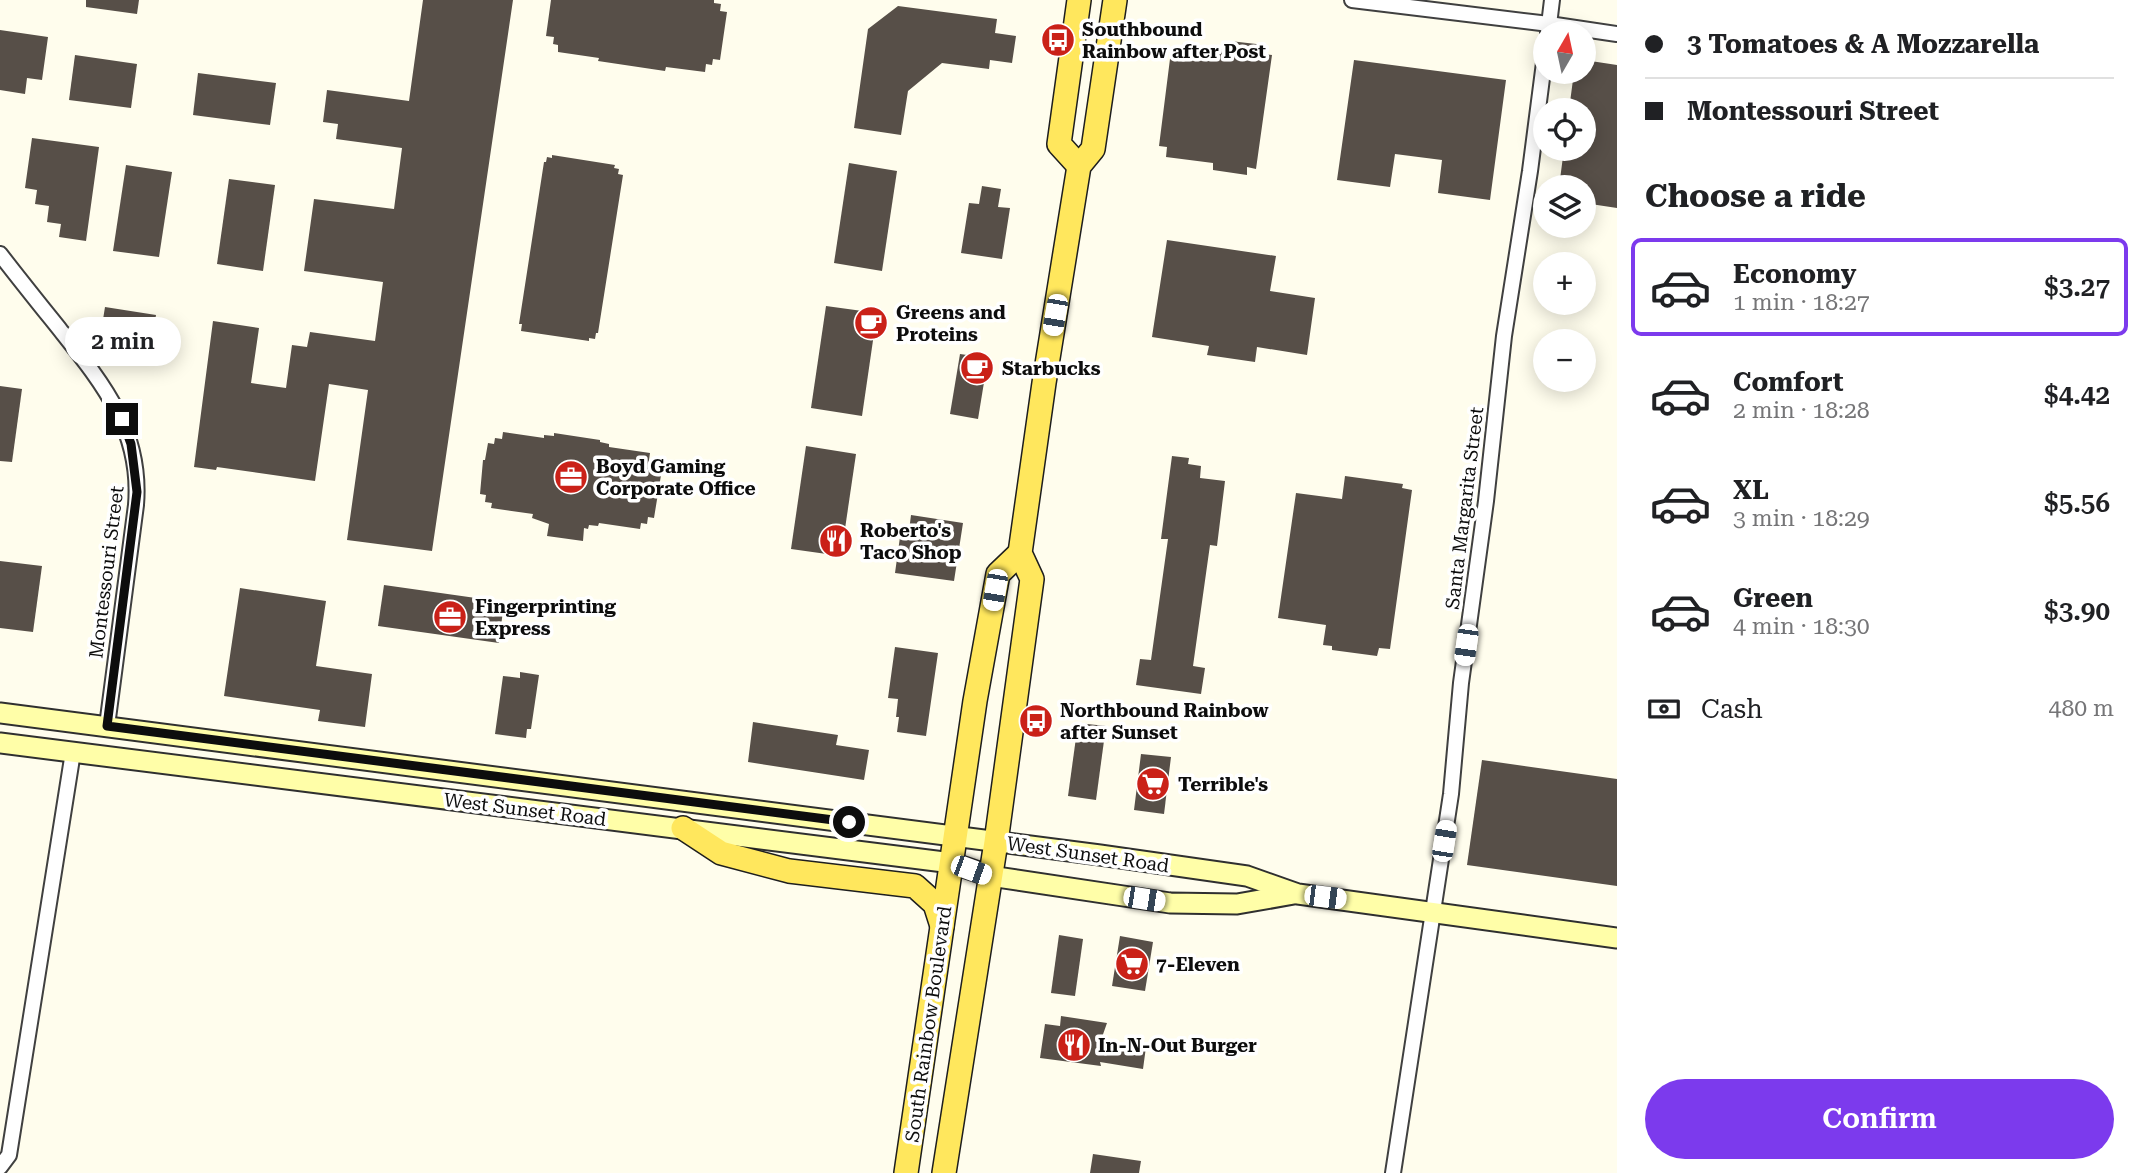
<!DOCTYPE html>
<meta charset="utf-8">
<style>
body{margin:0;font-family:"Roboto Serif",serif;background:#f2f2f2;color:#202124;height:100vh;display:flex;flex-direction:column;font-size:26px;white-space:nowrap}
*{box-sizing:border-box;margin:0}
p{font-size:23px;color:#757577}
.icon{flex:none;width:38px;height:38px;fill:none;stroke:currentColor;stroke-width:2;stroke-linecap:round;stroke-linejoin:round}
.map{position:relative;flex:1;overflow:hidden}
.side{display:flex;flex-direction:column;background:#fff;width:525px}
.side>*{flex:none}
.guide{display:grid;align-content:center;height:154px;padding:0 28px;background:#fff}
.needle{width:46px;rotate:9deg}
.controls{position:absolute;left:1533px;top:21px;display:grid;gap:14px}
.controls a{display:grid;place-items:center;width:63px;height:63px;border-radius:50%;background:#fff;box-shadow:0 4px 18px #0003;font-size:35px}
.end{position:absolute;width:32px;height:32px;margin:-16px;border:9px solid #0d0d0d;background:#fff;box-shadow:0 0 0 4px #fff}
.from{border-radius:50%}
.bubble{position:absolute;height:49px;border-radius:24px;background:#fff;box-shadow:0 4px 18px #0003;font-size:23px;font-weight:600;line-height:49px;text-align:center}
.car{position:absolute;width:21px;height:42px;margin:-21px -10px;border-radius:9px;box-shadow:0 0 5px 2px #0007;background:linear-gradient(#fff 24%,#345 0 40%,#fff 0 76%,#345 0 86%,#fff 0)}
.guide b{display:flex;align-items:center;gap:24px;height:66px;font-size:26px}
.guide b+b{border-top:2px solid #e0e0e0}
.guide i{width:18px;height:18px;background:#202124}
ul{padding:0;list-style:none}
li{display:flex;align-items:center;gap:21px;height:98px;margin:0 14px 10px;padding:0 14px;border:4px solid transparent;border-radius:10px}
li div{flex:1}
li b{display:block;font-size:26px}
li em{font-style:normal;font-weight:600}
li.on{border-color:#7c3aed}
li>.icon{width:63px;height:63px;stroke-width:1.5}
h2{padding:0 28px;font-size:32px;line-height:84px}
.pay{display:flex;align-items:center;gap:18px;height:77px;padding:0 28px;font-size:26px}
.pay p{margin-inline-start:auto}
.action{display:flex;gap:14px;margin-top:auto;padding:14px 28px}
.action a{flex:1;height:80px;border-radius:42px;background:#7c3aed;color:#fff;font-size:28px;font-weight:600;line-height:80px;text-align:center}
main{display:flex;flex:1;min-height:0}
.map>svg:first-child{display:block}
.building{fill:#574f48}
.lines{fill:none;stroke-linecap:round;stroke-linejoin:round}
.street-casing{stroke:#404040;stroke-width:18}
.secondary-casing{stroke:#2f2f2f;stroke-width:23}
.primary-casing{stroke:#1e1e1e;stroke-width:26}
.street{stroke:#fff;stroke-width:14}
.secondary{stroke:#fffea8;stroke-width:19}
.primary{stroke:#ffe75d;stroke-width:23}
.route{stroke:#0d0d0d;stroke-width:9}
.labels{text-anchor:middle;stroke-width:7;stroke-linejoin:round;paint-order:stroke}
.poi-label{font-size:19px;font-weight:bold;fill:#0d0d0d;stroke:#fff;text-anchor:start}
.street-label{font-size:19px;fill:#0d0d0d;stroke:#fff}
</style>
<main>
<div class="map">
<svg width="1617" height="1173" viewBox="0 0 1617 1173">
<rect width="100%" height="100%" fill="#fffded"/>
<g class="building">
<polygon points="86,0 139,0 137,14 86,7"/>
<polygon points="423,0 513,0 432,551 347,540 368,390 329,384 315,481 217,467 216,470 194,467 213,321 259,328 251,383 286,388 292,345 307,347 310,332 375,341 383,282 304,271 314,199 394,209 402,148 336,139 338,124 323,122 327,90 409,101"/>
<polygon points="551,0 714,0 714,3 721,4 720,11 727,12 720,60 713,59 712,65 706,64 705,72 666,67 665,71 598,61 599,58 558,52 558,45 553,44 554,37 546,36"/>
<polygon points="898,6 997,19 995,33 1016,36 1012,63 990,60 989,69 942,63 908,91 901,135 854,128 868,29"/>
<polygon points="0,30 48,37 42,80 27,78 25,94 0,90"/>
<polygon points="1230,41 1265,45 1263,54 1272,55 1256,169 1247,167 1247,175 1213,170 1213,163 1166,157 1167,147 1159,146 1171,51 1182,52 1183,43 1229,50"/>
<polygon points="75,55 137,64 131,108 69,100"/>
<polygon points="1354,60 1506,80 1490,200 1438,193 1442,160 1395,154 1390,187 1337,180"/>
<polygon points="1584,60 1617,65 1617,208 1584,203 1584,187 1559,187 1564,149 1584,149 1584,110 1569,110 1574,72 1584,72"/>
<polygon points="198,73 276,83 270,125 193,115"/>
<polygon points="32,138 99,147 86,241 59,237 61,224 47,222 49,206 35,204 37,190 25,188"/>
<polygon points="552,155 615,165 614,168 619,169 618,174 623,175 598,333 596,333 595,339 589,338 589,341 521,331 522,324 519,324 544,162 546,162 547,157 552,158"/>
<polygon points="849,163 897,171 882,271 834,263"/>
<polygon points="126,165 172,172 159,257 113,251"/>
<polygon points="229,179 275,185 263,271 217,264"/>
<polygon points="982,186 1001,189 998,207 1010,208 1002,259 961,253 969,203 979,204"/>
<polygon points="1167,240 1276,256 1270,291 1315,298 1307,355 1257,347 1255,362 1207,355 1209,346 1152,337"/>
<polygon points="826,306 877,313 862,416 811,408"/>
<polygon points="105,307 156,315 149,359 120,355 121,348 112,346 114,334 101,332"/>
<polygon points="960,354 988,358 978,419 950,414"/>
<polygon points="0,386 22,389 12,462 0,461"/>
<polygon points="503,432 544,438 544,435 554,436 554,433 600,440 600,442 609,444 609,447 650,453 649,460 656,461 655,468 662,469 654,518 648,517 647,524 641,523 640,529 599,523 598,526 589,525 588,529 584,528 583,541 547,536 549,524 532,518 533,514 491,508 492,503 485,502 486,495 480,494 483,460 485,460 488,443 494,444 495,438 502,439"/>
<polygon points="806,446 856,454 841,556 791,549"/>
<polygon points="1172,456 1189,458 1188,464 1201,466 1200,478 1225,481 1217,546 1210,545 1193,666 1205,668 1201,694 1136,685 1140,659 1151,660 1168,539 1161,539"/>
<polygon points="1345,476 1403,484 1402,488 1412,490 1390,649 1379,648 1377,656 1332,650 1332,646 1323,645 1326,625 1278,618 1296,493 1342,499"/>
<polygon points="911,515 963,523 954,581 895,573 900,537 908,539"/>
<polygon points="0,561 42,566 33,632 0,628"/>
<polygon points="384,585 504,602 499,643 378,626"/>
<polygon points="240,588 326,601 316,666 372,674 365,727 318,721 320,710 224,696"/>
<polygon points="895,647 938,653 926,736 897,732 899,717 896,717 898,699 888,698"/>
<polygon points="520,672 539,675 531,729 527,729 526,738 495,734 503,676 520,678"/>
<polygon points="753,722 838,735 836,745 869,750 864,780 748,762"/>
<polygon points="1078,723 1106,726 1096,800 1068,796"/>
<polygon points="1141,754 1171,757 1164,814 1134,810"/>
<polygon points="1482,760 1617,779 1617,886 1467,865"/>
<polygon points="1059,935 1083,939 1075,996 1051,993"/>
<polygon points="1120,936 1153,942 1145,991 1112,986"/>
<polygon points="1061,1016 1107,1023 1101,1040 1146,1047 1143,1069 1100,1062 1101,1066 1040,1058 1045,1024 1060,1026"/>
<polygon points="1093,1154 1141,1161 1139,1173 1090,1173"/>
</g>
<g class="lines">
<g class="street-casing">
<g id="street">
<polyline points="1352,0 1549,24 1617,34"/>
<polyline points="1548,33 1552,0"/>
<path d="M0,254C20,280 41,306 61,331C104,385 142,432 136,505L107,726"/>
<polyline points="0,1167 9,1155 73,752"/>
<polyline points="1393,1173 1451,794 1461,683 1486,501 1504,336 1530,171 1545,55"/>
</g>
</g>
<g class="secondary-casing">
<g id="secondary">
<polyline points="0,713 1100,855 1247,876 1298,894 1617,938"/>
<polyline points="0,743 952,863 990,876 1170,903 1237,904 1294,894"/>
</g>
</g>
<g class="primary-casing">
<g id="primary">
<polyline points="1079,166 1059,144 1079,0"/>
<polyline points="683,828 721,853 789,871 915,886 935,904 942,926"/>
<polyline points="906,1173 975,701 998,574 1020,553"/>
<polyline points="944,1173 996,842 1032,579 1020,553 1044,383 1079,166 1093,149 1115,0"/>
</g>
</g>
<use href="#street" class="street"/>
<use href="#secondary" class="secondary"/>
<use href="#primary" class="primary"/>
</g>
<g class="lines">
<polyline class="route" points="122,419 131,444 137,492 107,726 849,822"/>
</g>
<defs>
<g id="bus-disc" transform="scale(1.75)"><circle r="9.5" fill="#ca2118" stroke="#fff"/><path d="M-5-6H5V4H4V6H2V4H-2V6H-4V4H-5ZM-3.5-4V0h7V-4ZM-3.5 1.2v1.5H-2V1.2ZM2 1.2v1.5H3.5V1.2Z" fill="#fff"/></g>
<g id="cafe-disc" transform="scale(1.75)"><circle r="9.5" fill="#ca2118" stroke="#fff"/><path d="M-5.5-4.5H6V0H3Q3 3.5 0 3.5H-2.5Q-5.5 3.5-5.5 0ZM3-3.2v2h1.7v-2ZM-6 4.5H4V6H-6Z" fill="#fff"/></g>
<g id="office-disc" transform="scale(1.75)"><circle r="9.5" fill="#ca2118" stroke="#fff"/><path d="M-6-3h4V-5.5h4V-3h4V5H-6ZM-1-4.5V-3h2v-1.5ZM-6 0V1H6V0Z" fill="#fff"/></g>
<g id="restaurant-disc" transform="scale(1.75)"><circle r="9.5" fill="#ca2118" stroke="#fff"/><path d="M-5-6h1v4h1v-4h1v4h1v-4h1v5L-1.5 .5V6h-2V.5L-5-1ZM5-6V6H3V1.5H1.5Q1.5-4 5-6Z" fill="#fff"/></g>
<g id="supermarket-disc" transform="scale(1.75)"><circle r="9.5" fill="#ca2118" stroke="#fff"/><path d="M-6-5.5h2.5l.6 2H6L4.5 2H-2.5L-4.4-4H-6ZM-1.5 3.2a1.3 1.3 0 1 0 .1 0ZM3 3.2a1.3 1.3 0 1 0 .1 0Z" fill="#fff"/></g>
</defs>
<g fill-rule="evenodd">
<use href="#bus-disc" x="1058" y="40"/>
<use href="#cafe-disc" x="871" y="323"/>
<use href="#cafe-disc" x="977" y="368"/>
<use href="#office-disc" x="571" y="477"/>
<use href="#restaurant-disc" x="836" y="541"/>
<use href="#office-disc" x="450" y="617"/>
<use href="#bus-disc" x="1036" y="721"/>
<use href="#supermarket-disc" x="1153" y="784"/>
<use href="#supermarket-disc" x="1132" y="964"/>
<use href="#restaurant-disc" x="1074" y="1045"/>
</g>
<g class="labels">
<g class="poi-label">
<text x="1082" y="36">Southbound<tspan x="1082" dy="22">Rainbow after Post</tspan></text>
<text x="896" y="319">Greens and<tspan x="896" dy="22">Proteins</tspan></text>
<text x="1002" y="375">Starbucks</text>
<text x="596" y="473">Boyd Gaming<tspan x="596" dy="22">Corporate Office</tspan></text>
<text x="860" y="537">Roberto's<tspan x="860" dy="22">Taco Shop</tspan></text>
<text x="475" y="613">Fingerprinting<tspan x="475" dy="22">Express</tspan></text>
<text x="1060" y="717">Northbound Rainbow<tspan x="1060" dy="22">after Sunset</tspan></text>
<text x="1178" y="791">Terrible's</text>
<text x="1156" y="971">7-Eleven</text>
<text x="1098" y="1052">In-N-Out Burger</text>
</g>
<g class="street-label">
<text transform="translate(1464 508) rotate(-83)" y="7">Santa Margarita Street</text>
<text transform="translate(106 572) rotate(-83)" y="7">Montessouri Street</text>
<text transform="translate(525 809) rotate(7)" y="7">West Sunset Road</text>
<text transform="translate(1088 854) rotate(8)" y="7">West Sunset Road</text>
<text transform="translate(928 1024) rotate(-82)" y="7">South Rainbow Boulevard</text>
</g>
</g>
</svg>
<div class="controls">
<a><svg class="needle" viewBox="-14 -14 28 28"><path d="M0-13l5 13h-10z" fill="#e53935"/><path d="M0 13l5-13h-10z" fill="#757577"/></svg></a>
<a><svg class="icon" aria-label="locate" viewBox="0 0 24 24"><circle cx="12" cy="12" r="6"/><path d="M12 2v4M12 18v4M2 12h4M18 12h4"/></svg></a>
<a><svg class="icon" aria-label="layers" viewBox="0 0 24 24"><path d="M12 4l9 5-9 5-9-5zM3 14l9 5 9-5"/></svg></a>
<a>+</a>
<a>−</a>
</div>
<i class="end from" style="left:849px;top:822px"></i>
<i class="end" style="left:122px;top:419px"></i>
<div class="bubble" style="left:65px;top:317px;width:116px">2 min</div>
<i class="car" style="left:1055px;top:315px;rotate:190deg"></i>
<i class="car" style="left:995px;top:590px;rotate:190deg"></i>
<i class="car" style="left:1466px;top:645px;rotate:188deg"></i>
<i class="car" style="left:1444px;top:841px;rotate:9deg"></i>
<i class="car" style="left:971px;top:870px;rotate:110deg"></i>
<i class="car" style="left:1325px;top:897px;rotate:97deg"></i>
<i class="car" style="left:1144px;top:899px;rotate:99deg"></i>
</div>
<section class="side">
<div class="guide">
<b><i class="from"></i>3 Tomatoes &amp; A Mozzarella</b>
<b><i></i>Montessouri Street</b>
</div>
<h2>Choose a ride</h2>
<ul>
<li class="on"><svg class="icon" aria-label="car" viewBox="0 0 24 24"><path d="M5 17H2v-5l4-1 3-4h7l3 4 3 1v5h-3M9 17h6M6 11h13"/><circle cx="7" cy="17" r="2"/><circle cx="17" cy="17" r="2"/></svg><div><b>Economy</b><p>1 min · 18:27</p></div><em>$3.27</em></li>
<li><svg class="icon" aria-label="car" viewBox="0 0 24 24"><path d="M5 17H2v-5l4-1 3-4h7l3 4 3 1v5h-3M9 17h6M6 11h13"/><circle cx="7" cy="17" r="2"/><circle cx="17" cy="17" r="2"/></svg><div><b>Comfort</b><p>2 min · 18:28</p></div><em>$4.42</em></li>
<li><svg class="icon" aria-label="car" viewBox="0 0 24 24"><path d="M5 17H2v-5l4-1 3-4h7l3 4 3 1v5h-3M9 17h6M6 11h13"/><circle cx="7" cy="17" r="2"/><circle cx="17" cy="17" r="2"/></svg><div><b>XL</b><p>3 min · 18:29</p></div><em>$5.56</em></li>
<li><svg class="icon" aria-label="car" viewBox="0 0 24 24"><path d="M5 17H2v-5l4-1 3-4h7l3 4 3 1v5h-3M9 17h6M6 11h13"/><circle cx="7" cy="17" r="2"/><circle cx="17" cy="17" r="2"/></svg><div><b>Green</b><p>4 min · 18:30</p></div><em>$3.90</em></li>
</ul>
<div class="pay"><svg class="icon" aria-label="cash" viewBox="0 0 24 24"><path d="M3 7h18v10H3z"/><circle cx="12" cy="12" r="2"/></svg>Cash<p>480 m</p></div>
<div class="action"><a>Confirm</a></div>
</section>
</main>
